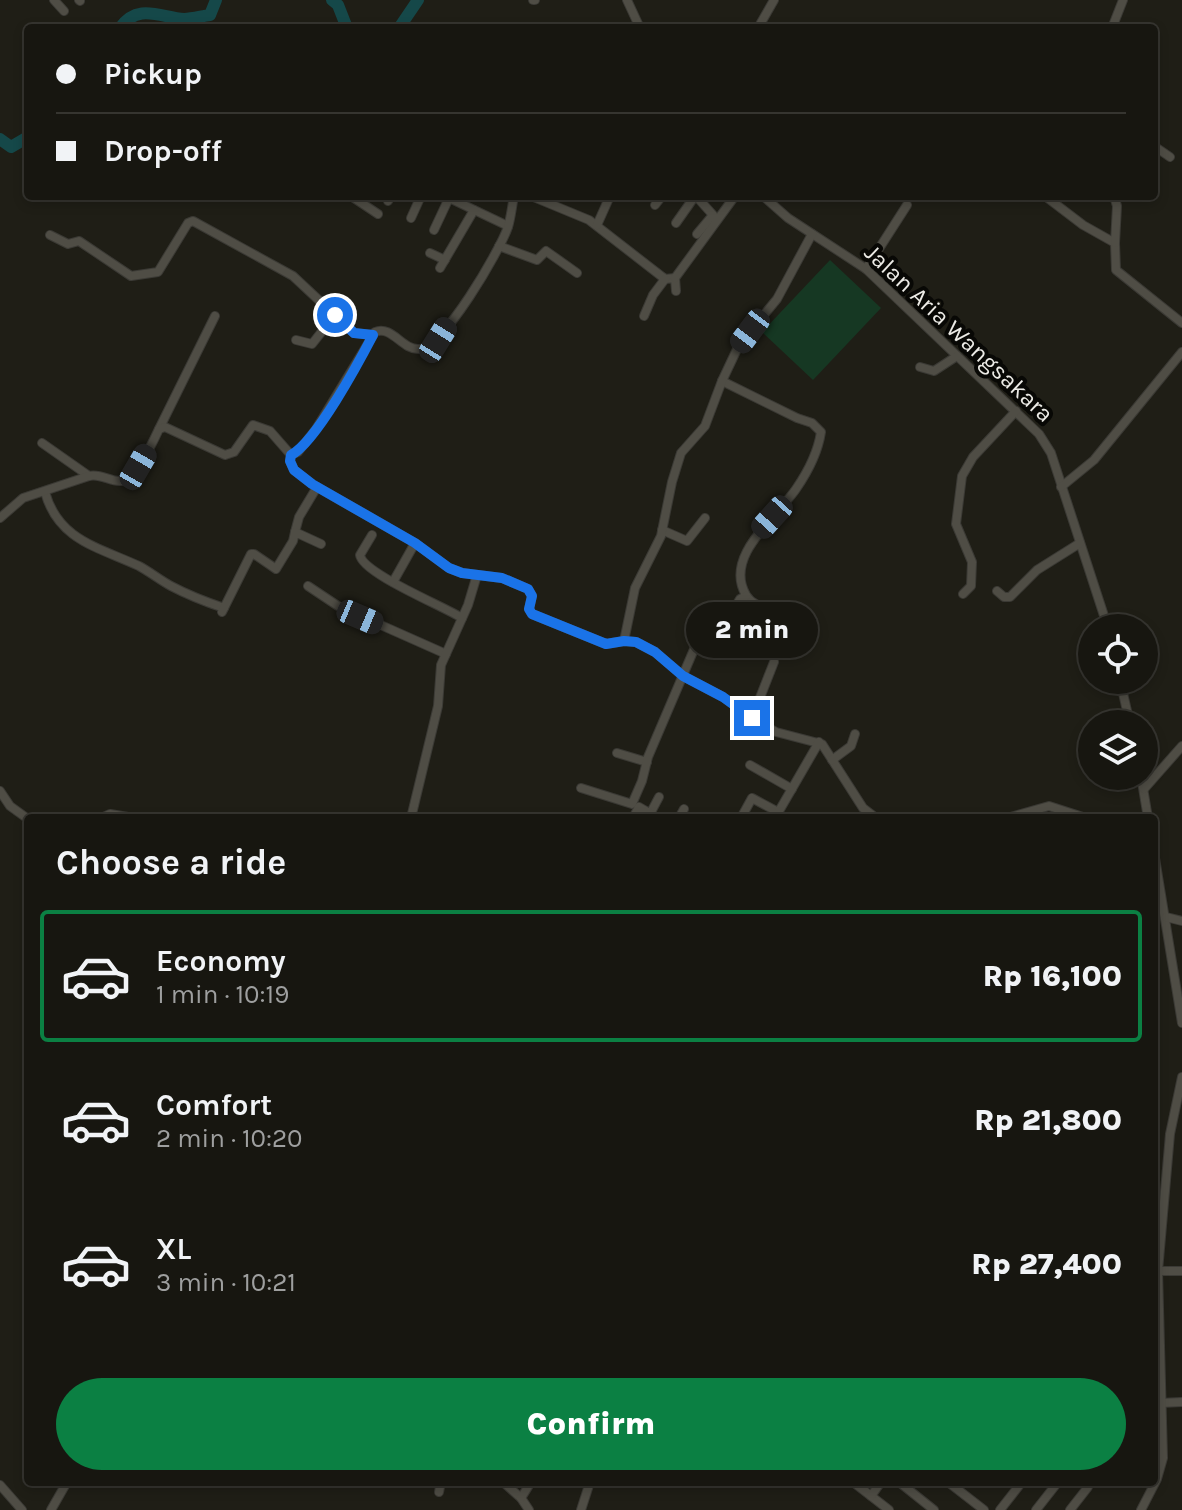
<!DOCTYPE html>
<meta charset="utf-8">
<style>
body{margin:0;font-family:Karla,sans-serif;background:#24231e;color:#f1f3f6;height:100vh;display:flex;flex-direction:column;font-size:30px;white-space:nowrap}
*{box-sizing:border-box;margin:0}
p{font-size:26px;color:#9e9f9f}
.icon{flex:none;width:44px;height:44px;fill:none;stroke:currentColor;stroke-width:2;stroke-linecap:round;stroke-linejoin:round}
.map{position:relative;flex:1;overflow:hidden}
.details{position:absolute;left:24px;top:814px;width:1134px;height:672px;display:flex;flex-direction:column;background:#171610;border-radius:8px;box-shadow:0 4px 12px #0003,0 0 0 2px #363530}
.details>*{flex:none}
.guide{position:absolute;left:24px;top:24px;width:1134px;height:176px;border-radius:8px;box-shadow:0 4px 12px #0003,0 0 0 2px #363530;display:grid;align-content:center;height:176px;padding:0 32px;background:#171610}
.buttons{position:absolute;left:1078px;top:614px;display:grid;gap:16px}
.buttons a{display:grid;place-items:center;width:80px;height:80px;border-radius:50%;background:#171610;box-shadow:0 4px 12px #0003,0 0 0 2px #363530;font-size:40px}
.end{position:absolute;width:36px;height:36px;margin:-18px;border:10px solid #1a73e8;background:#fff;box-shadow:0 0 0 4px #fff}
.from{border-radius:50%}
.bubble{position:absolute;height:56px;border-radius:28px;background:#171610;box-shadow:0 4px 12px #0003,0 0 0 2px #363530;font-size:26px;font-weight:800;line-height:56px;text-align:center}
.car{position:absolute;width:24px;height:48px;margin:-24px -12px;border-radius:10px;box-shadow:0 0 6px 2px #0007;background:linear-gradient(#222 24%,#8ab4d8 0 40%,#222 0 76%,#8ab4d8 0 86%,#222 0)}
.guide b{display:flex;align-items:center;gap:28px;height:76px;font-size:30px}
.guide b+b{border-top:2px solid #363530}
.guide i{width:20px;height:20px;background:#f1f3f6}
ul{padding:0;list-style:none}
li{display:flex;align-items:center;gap:24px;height:132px;margin:0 16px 12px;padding:0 16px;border:4px solid transparent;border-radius:8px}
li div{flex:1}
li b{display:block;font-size:30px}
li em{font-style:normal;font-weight:800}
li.selected{border-color:#0b8043}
li>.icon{width:72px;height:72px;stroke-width:1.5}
h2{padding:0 32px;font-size:36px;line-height:96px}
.cta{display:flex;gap:16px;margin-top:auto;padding:16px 32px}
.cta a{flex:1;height:92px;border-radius:48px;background:#0b8043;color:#fff;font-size:32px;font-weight:800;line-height:92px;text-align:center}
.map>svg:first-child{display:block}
.green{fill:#163823}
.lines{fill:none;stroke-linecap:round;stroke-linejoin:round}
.river{stroke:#154849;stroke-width:12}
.minor-casing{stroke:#3b3a35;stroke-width:10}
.minor{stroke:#4f4d45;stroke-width:8}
.route{stroke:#1a73e8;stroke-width:10}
.labels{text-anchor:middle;stroke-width:8;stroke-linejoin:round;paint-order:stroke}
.street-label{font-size:24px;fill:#ecebe6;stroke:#080805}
</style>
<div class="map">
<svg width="1182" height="1510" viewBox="0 0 1182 1510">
<rect width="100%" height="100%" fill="#1f1e16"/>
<polygon class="green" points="830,260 881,308 813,380 762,332"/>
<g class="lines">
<g class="river">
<polyline points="332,0 338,5 347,28"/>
<path d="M120,28C138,2 162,18 184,19C192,19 202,16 210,15L216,0"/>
<polyline points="399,28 418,0"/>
<polyline points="0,139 11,147 28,137"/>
</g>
<g class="minor-casing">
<g id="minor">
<polyline points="54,0 64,11"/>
<polyline points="79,0 80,1"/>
<polyline points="533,0 535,0"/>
<polyline points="627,0 640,28"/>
<polyline points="758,28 774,0"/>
<polyline points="1112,28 1123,0"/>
<polyline points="1154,146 1170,157"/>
<polyline points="351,196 378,214"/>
<polyline points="445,196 508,226"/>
<polyline points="531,196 589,220 665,279 675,278 676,291"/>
<polyline points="696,196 713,215 697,234"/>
<polyline points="763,196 788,218 866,269 1039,434 1051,453 1108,628"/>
<polyline points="1045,196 1083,225 1115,243 1116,270 1182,323"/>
<polyline points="1114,196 1117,206 1115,243"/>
<polyline points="388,201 391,196"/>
<polyline points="655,205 662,196"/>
<polyline points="411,218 421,196"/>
<polyline points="676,223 695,196"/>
<polyline points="597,225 610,196"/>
<polyline points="434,230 449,198"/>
<polyline points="50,235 68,244 79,241 131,276 158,272 188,223 193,221 293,276 354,333 373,335"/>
<polyline points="499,246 537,260 546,251 577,273"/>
<polyline points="430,253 445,260"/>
<polyline points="440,268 474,210"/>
<polyline points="866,269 907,205"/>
<polyline points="675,278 735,196"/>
<polyline points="644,316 653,295 665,279"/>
<polyline points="296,340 312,344 335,315"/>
<polyline points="920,367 934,371 957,356"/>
<path d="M722,381L797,418L812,423L821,432C818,452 807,473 796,489C777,517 723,556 746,595C754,608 767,606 779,610C789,614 800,625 809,632"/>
<polyline points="159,429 215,316"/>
<polyline points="42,443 89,476"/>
<polyline points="291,455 290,461 294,470 312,484 415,543 449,568 462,573 502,578 528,589 532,596 529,609 532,614 606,644 624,641 636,642 655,652 683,676 723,697 752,718 776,732 822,744 863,808 876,818"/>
<polyline points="1061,487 1094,460 1182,352"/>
<path d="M45,492C58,540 98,547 139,566C150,572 160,580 171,586C188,595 206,602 224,608"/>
<path d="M0,518L23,498L89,476C101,473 110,482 121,481C136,479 153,442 159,429L165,427L225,455L234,452L253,425L270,431L291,455L298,452L316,429L375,332C392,325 402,350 419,349C443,349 500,250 508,227C511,217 512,206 514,196"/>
<polyline points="662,530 687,541 705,518"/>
<polyline points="295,532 299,517 317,487"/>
<path d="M372,535L360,555C362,573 443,606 462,618"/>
<polyline points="393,582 415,543"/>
<polyline points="308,586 338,606 446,654"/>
<polyline points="997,591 1004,597 1010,597 1037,570 1080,543"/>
<polyline points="963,594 971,586 972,562 956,524 962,476 973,457 1016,411"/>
<polyline points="222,612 251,554 254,554 276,569 293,541 295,532 321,544"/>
<polyline points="729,617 740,599 746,596"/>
<polyline points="747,629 762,608"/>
<polyline points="624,641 635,588 661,536 672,482 681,453 705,426 722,381 739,345 777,299 812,234"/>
<polyline points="1120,680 1130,724"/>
<polyline points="752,718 774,662"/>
<polyline points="617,753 647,762"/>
<polyline points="832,760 851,746 855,734"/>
<polyline points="750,765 792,789"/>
<polyline points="1141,776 1148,818"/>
<polyline points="581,788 632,804 642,781 648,757 698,640"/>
<polyline points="1144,789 1182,746"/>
<polyline points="0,791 10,806 28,819"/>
<polyline points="650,814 659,797"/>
<polyline points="101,818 110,814 134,818"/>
<polyline points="411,818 438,706 441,665 468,605 477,575"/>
<polyline points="633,818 639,807 658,818"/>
<polyline points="679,818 684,809"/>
<polyline points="741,818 752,798 778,812"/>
<polyline points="775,818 819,742"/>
<polyline points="1007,818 1049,806 1086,818"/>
<polyline points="1154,852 1182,1023"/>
<polyline points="1166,917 1182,921"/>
<polyline points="1158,1271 1182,1271"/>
<polyline points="1160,1403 1182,1402"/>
<polyline points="503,1482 521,1498 529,1510"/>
<polyline points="853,1482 889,1510"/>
<polyline points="899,1482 934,1510"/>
<polyline points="948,1482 984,1510"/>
<polyline points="0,1485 22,1510"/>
<polyline points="439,1492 441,1482"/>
<polyline points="871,1496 881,1482"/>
<polyline points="521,1498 531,1482"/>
<polyline points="51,1510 67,1482"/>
<polyline points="581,1510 590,1482"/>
<polyline points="1000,1510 1022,1482"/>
<polyline points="1036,1510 1058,1482"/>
<polyline points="1070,1510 1088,1487 1081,1482"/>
<polyline points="1141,1510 1157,1479 1163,1458 1158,1271 1170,1134 1182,1077"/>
</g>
</g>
<use href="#minor" class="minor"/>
</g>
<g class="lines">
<path class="route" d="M335,315L354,333L373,335C359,362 316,442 291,455L290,461L294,470L312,484L415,543L449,568L462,573L502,578L528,589L532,596L529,609L532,614L606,644L624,641L636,642L655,652L683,676L723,697L752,718"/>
</g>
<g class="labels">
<g class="street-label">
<text transform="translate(959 333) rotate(43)" y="8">Jalan Aria Wangsakara</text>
</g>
</g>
</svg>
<div class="buttons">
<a><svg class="icon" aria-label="locate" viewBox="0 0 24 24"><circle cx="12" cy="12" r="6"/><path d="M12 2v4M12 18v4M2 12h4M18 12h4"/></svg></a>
<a><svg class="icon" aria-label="layers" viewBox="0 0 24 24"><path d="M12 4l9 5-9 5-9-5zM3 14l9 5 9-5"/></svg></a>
</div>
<i class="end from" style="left:335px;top:315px"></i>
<i class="end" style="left:752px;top:718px"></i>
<div class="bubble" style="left:686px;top:602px;width:132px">2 min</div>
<i class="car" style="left:750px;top:331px;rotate:217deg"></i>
<i class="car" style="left:438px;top:340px;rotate:32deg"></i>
<i class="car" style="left:138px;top:467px;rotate:30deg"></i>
<i class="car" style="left:772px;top:517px;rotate:222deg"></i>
<i class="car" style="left:360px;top:617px;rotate:113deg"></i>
<div class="guide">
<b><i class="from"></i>Pickup</b>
<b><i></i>Drop-off</b>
</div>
<section class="details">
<h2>Choose a ride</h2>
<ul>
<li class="selected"><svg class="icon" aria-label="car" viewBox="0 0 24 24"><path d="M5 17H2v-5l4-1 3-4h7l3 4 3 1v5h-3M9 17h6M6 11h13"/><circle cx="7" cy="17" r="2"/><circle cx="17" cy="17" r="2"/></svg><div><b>Economy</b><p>1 min · 10:19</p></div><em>Rp 16,100</em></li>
<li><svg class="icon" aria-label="car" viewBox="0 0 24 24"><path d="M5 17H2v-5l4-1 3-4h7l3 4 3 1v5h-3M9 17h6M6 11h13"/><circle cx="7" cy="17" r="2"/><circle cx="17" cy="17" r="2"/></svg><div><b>Comfort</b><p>2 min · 10:20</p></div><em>Rp 21,800</em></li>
<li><svg class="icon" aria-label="car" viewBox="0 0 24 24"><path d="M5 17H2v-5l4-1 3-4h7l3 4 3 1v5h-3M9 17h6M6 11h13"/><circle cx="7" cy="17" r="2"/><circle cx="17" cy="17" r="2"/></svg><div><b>XL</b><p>3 min · 10:21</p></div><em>Rp 27,400</em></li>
</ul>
<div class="cta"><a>Confirm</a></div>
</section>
</div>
